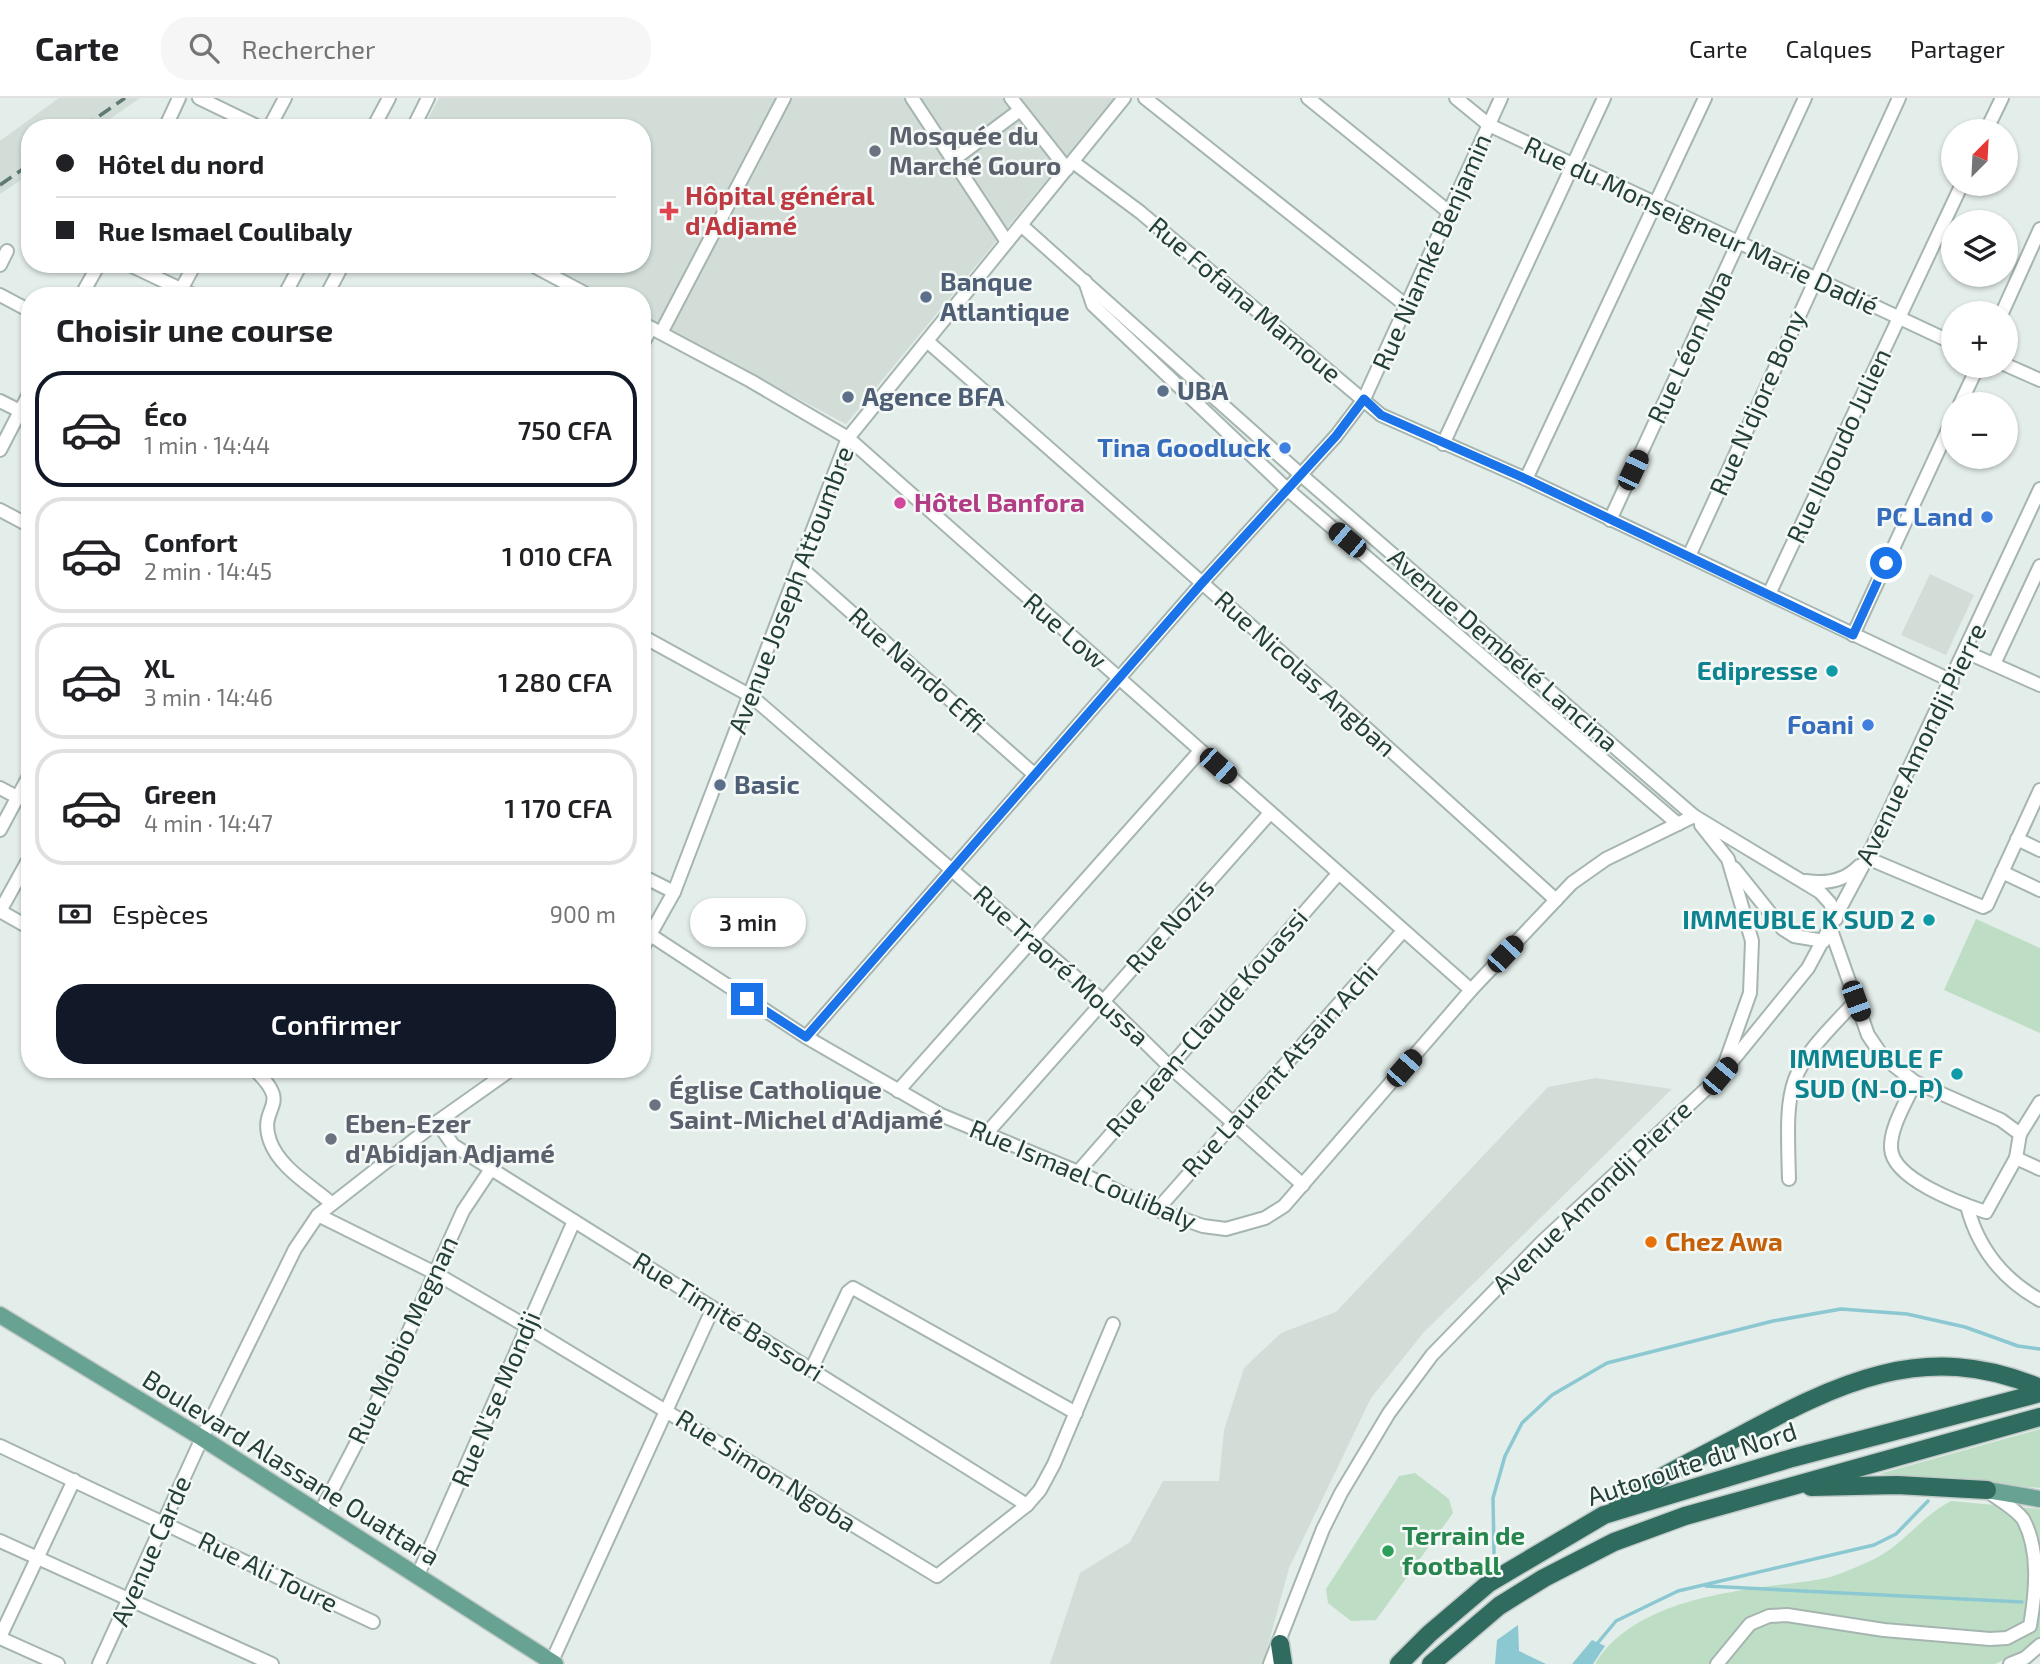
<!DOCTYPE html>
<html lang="fr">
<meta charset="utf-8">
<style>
body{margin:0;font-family:"Exo 2",sans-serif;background:#f6f6f6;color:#202124;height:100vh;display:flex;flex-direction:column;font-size:26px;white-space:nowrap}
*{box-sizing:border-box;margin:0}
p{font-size:23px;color:#757577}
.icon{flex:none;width:38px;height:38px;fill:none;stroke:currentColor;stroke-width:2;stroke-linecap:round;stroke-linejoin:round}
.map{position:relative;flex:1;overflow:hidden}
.panel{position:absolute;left:21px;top:189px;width:630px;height:791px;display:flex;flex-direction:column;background:#fff;border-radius:28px;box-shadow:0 2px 5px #0004}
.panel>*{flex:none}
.guide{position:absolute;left:21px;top:21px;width:630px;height:154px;border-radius:28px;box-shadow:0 2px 5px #0004;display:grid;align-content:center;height:154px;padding:0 35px;background:#fff}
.needle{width:46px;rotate:24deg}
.tools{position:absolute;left:1941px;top:21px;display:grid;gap:14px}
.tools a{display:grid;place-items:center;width:77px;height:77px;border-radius:50%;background:#fff;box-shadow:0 2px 5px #0004;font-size:35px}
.end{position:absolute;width:32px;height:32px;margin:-16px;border:9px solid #1a73e8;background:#fff;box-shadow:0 0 0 4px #fff}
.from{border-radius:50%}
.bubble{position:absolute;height:49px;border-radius:24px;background:#fff;box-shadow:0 2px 5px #0004;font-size:23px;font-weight:600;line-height:49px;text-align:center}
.car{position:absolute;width:21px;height:42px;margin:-21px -10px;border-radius:9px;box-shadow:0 0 5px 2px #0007;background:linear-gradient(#222 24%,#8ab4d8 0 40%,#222 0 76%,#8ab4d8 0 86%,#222 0)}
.guide b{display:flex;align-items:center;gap:24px;height:66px;font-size:26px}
.guide b+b{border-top:2px solid #e0e0e0}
.guide i{width:18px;height:18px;background:#202124}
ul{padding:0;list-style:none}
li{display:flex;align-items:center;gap:21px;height:116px;margin:0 14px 10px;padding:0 21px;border:4px solid #e0e0e0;border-radius:28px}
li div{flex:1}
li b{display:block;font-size:26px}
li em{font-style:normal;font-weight:600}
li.on{border-color:#111827}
li>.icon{width:63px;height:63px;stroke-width:1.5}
h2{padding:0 35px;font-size:32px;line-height:84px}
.pay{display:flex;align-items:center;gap:18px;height:77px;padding:0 35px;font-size:26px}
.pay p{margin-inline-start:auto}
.button{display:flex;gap:14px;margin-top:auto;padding:14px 35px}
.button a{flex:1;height:80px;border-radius:28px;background:#111827;color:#fff;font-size:28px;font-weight:600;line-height:80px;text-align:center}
header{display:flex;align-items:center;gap:42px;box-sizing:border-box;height:98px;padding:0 35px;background:#fff;border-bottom:2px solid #e0e0e0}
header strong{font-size:33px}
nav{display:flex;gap:38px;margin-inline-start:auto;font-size:24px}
.search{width:490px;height:63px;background:#f6f6f6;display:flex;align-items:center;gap:18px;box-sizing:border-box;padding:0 24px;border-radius:28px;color:#757577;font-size:26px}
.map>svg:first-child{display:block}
.built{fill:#d2ddd8}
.green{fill:#bddec5}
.water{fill:#8cc8d2}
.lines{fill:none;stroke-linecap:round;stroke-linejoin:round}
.stream{stroke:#8cc8d2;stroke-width:3.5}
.minor-casing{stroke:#a6b5b0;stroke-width:16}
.major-casing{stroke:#c1c9c7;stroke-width:19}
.highway-casing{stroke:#c1c9c7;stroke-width:21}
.minor{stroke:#fff;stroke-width:12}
.major{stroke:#68a292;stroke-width:16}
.highway{stroke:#2f6b5e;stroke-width:18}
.rail{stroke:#5e7a72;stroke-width:3.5;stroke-dasharray:14 7;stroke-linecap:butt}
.route{stroke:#1a73e8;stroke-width:9}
.worship-dot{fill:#6b7280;stroke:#f4f9f7;stroke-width:2.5}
.health-dot{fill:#e0444e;stroke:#f4f9f7;stroke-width:2.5}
.service-dot{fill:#5c6f8a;stroke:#f4f9f7;stroke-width:2.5}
.shop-dot{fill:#3f7fe0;stroke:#f4f9f7;stroke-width:2.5}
.hotel-dot{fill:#d1479c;stroke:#f4f9f7;stroke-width:2.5}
.culture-dot{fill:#0f9aa8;stroke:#f4f9f7;stroke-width:2.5}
.food-dot{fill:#e8710a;stroke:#f4f9f7;stroke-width:2.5}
.leisure-dot{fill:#2e9e5b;stroke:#f4f9f7;stroke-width:2.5}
.labels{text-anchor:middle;stroke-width:5;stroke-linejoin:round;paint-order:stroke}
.worship-label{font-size:26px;font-weight:bold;fill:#5b616d;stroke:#f4f9f7;text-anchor:start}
.health-label{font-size:26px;font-weight:bold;fill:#be3a42;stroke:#f4f9f7;text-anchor:start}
.street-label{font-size:26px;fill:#233f37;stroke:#f4f9f7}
.service-label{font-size:26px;font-weight:bold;fill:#4e5e75;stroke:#f4f9f7;text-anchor:start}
.shop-label{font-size:26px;font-weight:bold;fill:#366cbe;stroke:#f4f9f7;text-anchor:end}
.hotel-label{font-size:26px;font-weight:bold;fill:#b23c85;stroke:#f4f9f7;text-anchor:start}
.culture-label{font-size:26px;font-weight:bold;fill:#0d838f;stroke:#f4f9f7;text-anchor:end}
.food-label{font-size:26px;font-weight:bold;fill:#c56008;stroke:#f4f9f7;text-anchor:start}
.leisure-label{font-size:26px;font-weight:bold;fill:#27864d;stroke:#f4f9f7;text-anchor:start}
</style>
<header>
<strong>Carte</strong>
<div class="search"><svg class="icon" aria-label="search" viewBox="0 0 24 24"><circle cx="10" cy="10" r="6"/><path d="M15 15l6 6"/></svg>Rechercher</div>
<nav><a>Carte</a><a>Calques</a><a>Partager</a></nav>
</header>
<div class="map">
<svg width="2040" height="1566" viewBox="0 0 2040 1566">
<rect width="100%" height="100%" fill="#e3ede9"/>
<g class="built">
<polygon points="59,0 140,0 97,30 30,30 30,76 0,96 0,43"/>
<polygon points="439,0 1114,0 846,326 642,218 642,198 603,198 544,166 642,166 642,30 423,30"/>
<polygon points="1930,476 1974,497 1946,557 1901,537"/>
<polygon points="1596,980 1672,991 1424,1234 1371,1300 1289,1470 1263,1566 1050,1566 1080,1475 1130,1444 1163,1383 1219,1383 1224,1332 1244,1270 1281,1235 1336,1214 1548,989"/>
</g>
<g class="green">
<polygon points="1976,821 2040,850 2040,935 1944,892"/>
<polygon points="2040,1331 2040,1390 1879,1376"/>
<polygon points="1415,1375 1449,1401 1453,1415 1376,1522 1351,1523 1328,1505 1326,1491 1399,1378"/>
<path d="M1951,1403L2040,1411V1545L1995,1566H1595C1630,1509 1711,1496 1771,1488C1790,1485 1811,1484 1830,1479C1843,1475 1857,1469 1870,1463C1902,1449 1920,1419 1951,1403Z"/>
</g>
<g class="water">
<polygon points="1518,1527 1519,1553 1546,1566 1495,1566 1497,1542"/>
<polygon points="1592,1542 1605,1548 1593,1566 1572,1566"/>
</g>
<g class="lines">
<g class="stream">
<polyline points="1494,1455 1493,1400 1505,1358 1522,1325 1552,1297 1607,1265 1773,1223 1841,1211 1907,1216 1965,1229 2018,1248 2040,1251"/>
<polyline points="1706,1488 2022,1504"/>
<polyline points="1596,1547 1616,1523 1678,1493 1874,1447 1896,1436 1928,1403"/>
</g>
<g class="minor-casing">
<g id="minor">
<polyline points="199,0 261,30"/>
<polyline points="912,0 1007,144"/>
<polyline points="1011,0 1067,71"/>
<polyline points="1145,0 1408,209"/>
<polyline points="1308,0 1450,115"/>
<polyline points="1456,0 1489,27 1953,245"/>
<polyline points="165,30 179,0"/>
<polyline points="269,30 285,0"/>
<polyline points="373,30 389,0"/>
<polyline points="413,30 428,0"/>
<polyline points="1986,33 2002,0"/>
<polyline points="953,62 1020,12"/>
<polyline points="1073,64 1140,114 1381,317 1526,381 1952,583"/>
<polyline points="1021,127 1300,376 1694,718 1820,794 1830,805 1836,821"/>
<polyline points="128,166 195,198"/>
<polyline points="530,166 590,198"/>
<polyline points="0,167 7,153"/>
<polyline points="1085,183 1093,207 1287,391 1678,726"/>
<polyline points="0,197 30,213"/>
<polyline points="178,197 195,166"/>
<polyline points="81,198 99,166"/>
<polyline points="284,198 301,166"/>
<polyline points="326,198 343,166"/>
<polyline points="2002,215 2040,131"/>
<polyline points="642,225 751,283 848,340 1471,892"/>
<polyline points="661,235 784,0"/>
<polyline points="927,243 1334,601 1556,802"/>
<polyline points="642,247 651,230"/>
<polyline points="2006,267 2040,282"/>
<polyline points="0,303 30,318"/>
<polyline points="1960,306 1978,268"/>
<polyline points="1443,346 1604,0"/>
<polyline points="0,352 30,294"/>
<polyline points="1526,381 1705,0"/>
<polyline points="0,412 30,428"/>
<polyline points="1610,422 1805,0"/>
<polyline points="1689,458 1899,0"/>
<polyline points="799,468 1035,677"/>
<polyline points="1769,496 1962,86"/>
<polyline points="1853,537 1953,321"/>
<polyline points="642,538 751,598 1103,903 1168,967 1303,1087"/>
<polyline points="1966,554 2040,587"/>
<polyline points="1994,566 2040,468"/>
<polyline points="0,690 17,699"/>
<polyline points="1701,727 1728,761 1752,843 1750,895 1724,968"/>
<polyline points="0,732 30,676"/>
<polyline points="2017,741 2040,752"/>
<polyline points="1867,760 1983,809 1987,807 2040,692"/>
<polyline points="1734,770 1783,831 1794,838 1824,843"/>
<polyline points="2002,774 2040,792"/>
<polyline points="642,778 674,794"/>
<path d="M1806,783C1826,786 1845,783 1859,768"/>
<polyline points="0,813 30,759"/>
<polyline points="0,813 30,830"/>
<polyline points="1831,832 1868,937 1883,959 1915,984 2001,1022 2020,1036 2016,1060 2040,1071"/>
<polyline points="652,838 806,939 941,1017 1078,1074 1157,1112 1203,1128 1226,1131 1265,1120 1284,1108 1471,892 1572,785 1606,761 1694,718"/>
<polyline points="642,851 674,794 848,340 1124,0"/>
<polyline points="806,939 1202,485 1336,338 1364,301 1501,0"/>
<path d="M254,971C295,1010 257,1006 270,1043C279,1069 310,1087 330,1104"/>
<path d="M1915,984C1907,1003 1890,1029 1891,1050C1892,1081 1961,1106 1986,1114L2016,1060"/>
<polyline points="898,993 1200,653"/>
<polyline points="437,1024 453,1047 1027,1407"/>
<polyline points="986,1036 1270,715"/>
<polyline points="2020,1036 2040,1004"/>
<polyline points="1078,1074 1338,776"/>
<path d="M1789,1081C1786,981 1785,976 1856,903"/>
<path d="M1967,1108C1978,1150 2002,1181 2040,1202"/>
<polyline points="1157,1112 1403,833"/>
<polyline points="318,1117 435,1175 526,1228 937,1478 1027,1407 1040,1392 1054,1366 1113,1226"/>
<polyline points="811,1272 848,1194 853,1190 1076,1315"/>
<polyline points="0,1348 373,1524"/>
<polyline points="320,1415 371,1317 463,1113 491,1071"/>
<polyline points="0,1443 272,1566"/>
<polyline points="417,1479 574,1123"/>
<polyline points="0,1539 74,1382"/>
<polyline points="0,1540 58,1566"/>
<polyline points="552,1563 713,1210"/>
<polyline points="99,1566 202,1340 295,1151 318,1117 437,1024 512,971"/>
<polyline points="1270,1566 1323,1431 1341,1395 1389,1315 1432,1257 1542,1144 1720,978 1808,870 1867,760 2040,391"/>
<path d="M1717,1566L1750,1526L1769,1518L1787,1517L1884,1532L1990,1541L2007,1540L2030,1528C2036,1493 2040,1452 2023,1421C2015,1410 1999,1402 1989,1394"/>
<polyline points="2010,1566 2025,1560 2040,1547"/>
</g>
</g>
<g class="major-casing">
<g id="major">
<polyline points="0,1217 202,1340 555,1566"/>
<polyline points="1987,1392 2040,1401"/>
</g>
</g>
<g class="highway-casing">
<g id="highway">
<polyline points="1811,1389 1897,1387 1987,1392"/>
<path d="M1618,1407C1654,1381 1694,1362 1734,1341C1836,1286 1924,1240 2040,1290"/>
<polyline points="1280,1546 1283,1566"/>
<polyline points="1399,1566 1429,1536 1489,1485 1604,1417 1792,1360 2040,1295"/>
<polyline points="1431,1566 1499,1508 1544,1480 1614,1444 1685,1418 2040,1319"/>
</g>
</g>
<use href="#minor" class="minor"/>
<use href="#major" class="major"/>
<use href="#highway" class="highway"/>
<g class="rail">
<polyline points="82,30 125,0"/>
<polyline points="0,87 30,66"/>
</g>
</g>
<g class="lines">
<polyline class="route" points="747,901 806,939 1202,485 1336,338 1364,301 1381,317 1526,381 1853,537 1886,465"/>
</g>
<g class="worship-dot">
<circle cx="875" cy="53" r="7"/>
<circle cx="655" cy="1007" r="7"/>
<circle cx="331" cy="1041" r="7"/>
</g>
<path class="health-dot" d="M665.5 102.5h7v7h7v7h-7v7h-7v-7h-7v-7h7z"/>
<g class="service-dot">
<circle cx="926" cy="199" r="7"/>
<circle cx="1163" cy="293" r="7"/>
<circle cx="848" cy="299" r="7"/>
<circle cx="720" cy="687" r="7"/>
</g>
<g class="shop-dot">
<circle cx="1285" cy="350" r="7"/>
<circle cx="1987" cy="419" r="7"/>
<circle cx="1868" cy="627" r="7"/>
</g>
<circle class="hotel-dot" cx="900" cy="405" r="7"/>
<g class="culture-dot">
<circle cx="1832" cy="573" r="7"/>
<circle cx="1929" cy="822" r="7"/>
<circle cx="1957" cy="976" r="7"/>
</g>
<circle class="food-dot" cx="1651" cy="1144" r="7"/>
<circle class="leisure-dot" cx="1388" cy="1453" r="7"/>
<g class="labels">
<g class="worship-label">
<text x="889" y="47">Mosquée du<tspan x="889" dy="30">Marché Gouro</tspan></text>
<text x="669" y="1001">Église Catholique<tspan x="669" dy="30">Saint-Michel d'Adjamé</tspan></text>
<text x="345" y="1035">Eben-Ezer<tspan x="345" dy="30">d'Abidjan Adjamé</tspan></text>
</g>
<g class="health-label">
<text x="685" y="107">Hôpital général<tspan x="685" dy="30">d'Adjamé</tspan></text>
</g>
<g class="street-label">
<text transform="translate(1701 128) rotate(25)" y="9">Rue du Monseigneur Marie Dadié</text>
<text transform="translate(1432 154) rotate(-66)" y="9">Rue Niamké Benjamin</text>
<text transform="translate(1245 202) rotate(40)" y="9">Rue Fofana Mamoue</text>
<text transform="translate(1690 249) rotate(-65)" y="9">Rue Léon Mba</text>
<text transform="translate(1758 305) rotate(-66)" y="9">Rue N'djore Bony</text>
<text transform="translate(1839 348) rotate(-65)" y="9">Rue Ilboudo Julien</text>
<text transform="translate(791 492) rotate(-69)" y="9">Avenue Joseph Attoumbre</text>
<text transform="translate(1065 533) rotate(41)" y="9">Rue Low</text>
<text transform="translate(1503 552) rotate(41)" y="9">Avenue Dembélé Lancina</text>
<text transform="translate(917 572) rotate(42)" y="9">Rue Nando Effi</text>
<text transform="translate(1305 576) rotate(42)" y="9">Rue Nicolas Angban</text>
<text transform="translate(1921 646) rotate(-64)" y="9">Avenue Amondji Pierre</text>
<text transform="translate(1170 828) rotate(-48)" y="9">Rue Nozis</text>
<text transform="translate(1061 868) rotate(42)" y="9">Rue Traoré Moussa</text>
<text transform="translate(1207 925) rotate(-49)" y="9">Rue Jean-Claude Kouassi</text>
<text transform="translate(1280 972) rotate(-48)" y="9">Rue Laurent Atsain Achi</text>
<text transform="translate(1083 1077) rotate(23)" y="9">Rue Ismael Coulibaly</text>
<text transform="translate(1592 1099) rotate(-44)" y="9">Avenue Amondji Pierre</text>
<text transform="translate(728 1219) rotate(32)" y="9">Rue Timité Bassori</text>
<text transform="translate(403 1242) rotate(-65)" y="9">Rue Mobio Megnan</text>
<text transform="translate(496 1301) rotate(-67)" y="9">Rue N'se Mondji</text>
<text transform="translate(1692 1366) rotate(-18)" y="9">Autoroute du Nord</text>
<text transform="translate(291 1370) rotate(32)" y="9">Boulevard Alassane Ouattara</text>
<text transform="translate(766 1373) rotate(32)" y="9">Rue Simon Ngoba</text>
<text transform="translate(151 1453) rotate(-66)" y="9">Avenue Carde</text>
<text transform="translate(268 1474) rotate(26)" y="9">Rue Ali Toure</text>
</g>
<g class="service-label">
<text x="940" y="193">Banque<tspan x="940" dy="30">Atlantique</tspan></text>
<text x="1177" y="302">UBA</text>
<text x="862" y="308">Agence BFA</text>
<text x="734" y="696">Basic</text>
</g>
<g class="shop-label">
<text x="1271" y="359">Tina Goodluck</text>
<text x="1973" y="428">PC Land</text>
<text x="1854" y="636">Foani</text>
</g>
<g class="hotel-label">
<text x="914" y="414">Hôtel Banfora</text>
</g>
<g class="culture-label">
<text x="1818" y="582">Edipresse</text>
<text x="1915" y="831">IMMEUBLE K SUD 2</text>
<text x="1943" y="970">IMMEUBLE F<tspan x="1943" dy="30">SUD (N-O-P)</tspan></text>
</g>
<g class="food-label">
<text x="1665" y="1153">Chez Awa</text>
</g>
<g class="leisure-label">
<text x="1402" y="1447">Terrain de<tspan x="1402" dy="30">football</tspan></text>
</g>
</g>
</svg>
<div class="tools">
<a><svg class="needle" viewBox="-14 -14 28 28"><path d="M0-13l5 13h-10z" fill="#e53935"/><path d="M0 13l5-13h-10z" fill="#757577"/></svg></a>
<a><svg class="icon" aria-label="layers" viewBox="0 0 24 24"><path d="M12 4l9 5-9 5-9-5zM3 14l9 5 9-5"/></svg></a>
<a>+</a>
<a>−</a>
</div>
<i class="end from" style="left:1886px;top:465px"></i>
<i class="end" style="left:747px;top:901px"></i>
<div class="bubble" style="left:690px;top:800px;width:116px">3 min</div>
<i class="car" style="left:1633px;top:372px;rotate:25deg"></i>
<i class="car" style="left:1347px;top:442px;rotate:310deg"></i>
<i class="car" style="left:1218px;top:668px;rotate:132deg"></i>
<i class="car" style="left:1505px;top:856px;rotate:43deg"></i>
<i class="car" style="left:1856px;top:903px;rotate:160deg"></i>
<i class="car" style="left:1404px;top:970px;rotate:41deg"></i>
<i class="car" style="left:1720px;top:978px;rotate:40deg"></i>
<div class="guide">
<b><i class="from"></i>Hôtel du nord</b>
<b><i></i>Rue Ismael Coulibaly</b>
</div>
<section class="panel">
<h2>Choisir une course</h2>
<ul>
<li class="on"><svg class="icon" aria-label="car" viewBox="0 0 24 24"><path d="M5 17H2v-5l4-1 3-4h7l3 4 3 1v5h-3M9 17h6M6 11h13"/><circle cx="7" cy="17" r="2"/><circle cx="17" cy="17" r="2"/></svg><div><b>Éco</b><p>1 min · 14:44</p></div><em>750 CFA</em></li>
<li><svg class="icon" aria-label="car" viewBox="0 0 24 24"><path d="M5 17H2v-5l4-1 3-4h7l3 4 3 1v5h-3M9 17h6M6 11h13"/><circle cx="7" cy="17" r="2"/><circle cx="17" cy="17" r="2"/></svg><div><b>Confort</b><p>2 min · 14:45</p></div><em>1 010 CFA</em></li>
<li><svg class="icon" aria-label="car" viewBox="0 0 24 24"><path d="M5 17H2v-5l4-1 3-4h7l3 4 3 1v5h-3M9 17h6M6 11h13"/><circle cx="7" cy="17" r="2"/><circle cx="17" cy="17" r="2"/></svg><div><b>XL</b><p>3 min · 14:46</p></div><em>1 280 CFA</em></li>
<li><svg class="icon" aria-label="car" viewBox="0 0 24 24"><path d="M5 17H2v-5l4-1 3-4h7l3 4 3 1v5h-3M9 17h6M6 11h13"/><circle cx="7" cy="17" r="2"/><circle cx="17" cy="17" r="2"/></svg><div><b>Green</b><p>4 min · 14:47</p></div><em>1 170 CFA</em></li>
</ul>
<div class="pay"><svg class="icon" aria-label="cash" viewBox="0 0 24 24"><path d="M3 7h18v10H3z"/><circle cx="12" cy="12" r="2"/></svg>Espèces<p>900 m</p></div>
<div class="button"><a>Confirmer</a></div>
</section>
</div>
